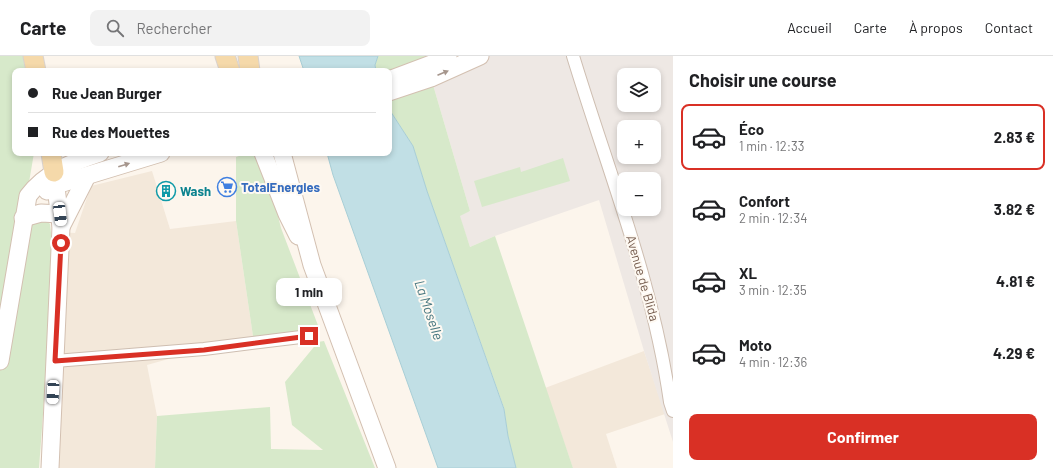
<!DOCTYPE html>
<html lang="fr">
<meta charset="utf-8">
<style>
body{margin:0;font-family:Barlow,sans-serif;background:#f2f2f2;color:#202124;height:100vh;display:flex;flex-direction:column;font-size:15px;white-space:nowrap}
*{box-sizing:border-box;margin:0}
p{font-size:13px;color:#757577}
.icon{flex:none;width:22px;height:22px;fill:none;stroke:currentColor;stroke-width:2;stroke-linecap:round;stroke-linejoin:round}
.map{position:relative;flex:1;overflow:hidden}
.sheet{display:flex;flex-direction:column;background:#fff;width:380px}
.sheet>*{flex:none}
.banner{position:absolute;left:12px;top:12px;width:380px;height:88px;border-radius:8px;box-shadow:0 2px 6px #0003;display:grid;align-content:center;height:88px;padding:0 16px;background:#fff}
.buttons{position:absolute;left:617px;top:12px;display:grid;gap:8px}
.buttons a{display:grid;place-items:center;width:44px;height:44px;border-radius:8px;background:#fff;box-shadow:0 2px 6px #0003;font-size:20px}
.end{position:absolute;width:18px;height:18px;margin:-9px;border:5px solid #d93025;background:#fff;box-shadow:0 0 0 2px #fff}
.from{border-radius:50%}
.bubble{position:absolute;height:28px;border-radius:8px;background:#fff;box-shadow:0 2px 6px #0003;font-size:13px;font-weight:700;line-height:28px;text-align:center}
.car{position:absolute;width:12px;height:24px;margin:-12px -6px;border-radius:5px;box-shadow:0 0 3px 1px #0007;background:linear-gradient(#fff 24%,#345 0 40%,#fff 0 76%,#345 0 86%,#fff 0)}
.banner b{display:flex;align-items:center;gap:14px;height:38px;font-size:15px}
.banner b+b{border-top:1px solid #e0e0e0}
.banner i{width:10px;height:10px;background:#202124}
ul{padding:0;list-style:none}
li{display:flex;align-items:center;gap:12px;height:66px;margin:0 8px 6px;padding:0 8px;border:2px solid transparent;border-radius:8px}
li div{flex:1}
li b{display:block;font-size:15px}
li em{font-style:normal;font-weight:700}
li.selected{border-color:#d93025}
li>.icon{width:36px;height:36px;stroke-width:1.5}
h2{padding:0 16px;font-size:18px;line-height:48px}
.cta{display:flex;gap:8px;margin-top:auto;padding:8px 16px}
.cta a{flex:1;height:46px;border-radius:8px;background:#d93025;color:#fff;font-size:16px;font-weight:700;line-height:46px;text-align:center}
header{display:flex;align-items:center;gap:24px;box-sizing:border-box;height:56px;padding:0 20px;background:#fff;border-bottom:1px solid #e0e0e0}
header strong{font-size:19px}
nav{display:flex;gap:22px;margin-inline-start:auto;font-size:14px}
.search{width:280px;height:36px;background:#f2f2f2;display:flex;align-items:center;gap:10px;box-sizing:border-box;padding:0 14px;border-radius:8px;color:#757577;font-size:15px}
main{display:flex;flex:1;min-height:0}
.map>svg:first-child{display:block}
.residential{fill:#f3e8da}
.industrial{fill:#eee8e4;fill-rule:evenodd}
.green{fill:#d7e9ca}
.water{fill:#c1dfe5;stroke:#a8ced6}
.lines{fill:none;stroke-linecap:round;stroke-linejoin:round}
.street-casing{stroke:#cebeb1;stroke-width:14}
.secondary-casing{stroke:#d3c0b1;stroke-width:19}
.primary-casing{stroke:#d9d2ce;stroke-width:21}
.street{stroke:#fff;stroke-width:12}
.secondary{stroke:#fff;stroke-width:17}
.primary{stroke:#f5d9aa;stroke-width:19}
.oneway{fill:#a6968d}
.route{stroke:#d93025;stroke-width:5}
.labels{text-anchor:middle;stroke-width:4;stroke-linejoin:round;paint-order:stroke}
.shop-label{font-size:13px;font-weight:bold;fill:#366cbe;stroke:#fef9f2;text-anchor:start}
.culture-label{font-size:13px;font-weight:bold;fill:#0d838f;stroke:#fef9f2;text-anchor:start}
.street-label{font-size:13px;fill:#765d4f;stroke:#fef9f2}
.water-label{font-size:14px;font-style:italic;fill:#477780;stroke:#fef9f2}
</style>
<header>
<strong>Carte</strong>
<div class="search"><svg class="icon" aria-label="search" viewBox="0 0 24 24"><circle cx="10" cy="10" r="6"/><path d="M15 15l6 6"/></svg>Rechercher</div>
<nav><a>Accueil</a><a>Carte</a><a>À propos</a><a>Contact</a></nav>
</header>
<main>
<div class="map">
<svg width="673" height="412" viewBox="0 0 673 412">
<rect width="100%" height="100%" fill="#fcf5ec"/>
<g class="residential">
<polygon points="152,115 170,173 236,165 254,287 204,293 147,309 157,360 155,412 50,412 56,176 75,177 91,130"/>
<polygon points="644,295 665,358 606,378 617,412 573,412 545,332"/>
</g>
<path class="industrial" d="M480,0H673V386L644,295L599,144L495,180L470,191L459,159L470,155L431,22ZM624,19H654V49H624ZM624,71H654V101H624ZM624,123H654V153H624Z"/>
<g class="green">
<polygon points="0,0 25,0 27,15 15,15 15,97 34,97 26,144 50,168 53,194 51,250 39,412 0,412"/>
<polygon points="378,0 480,0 431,22 470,155 460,160 470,191 495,180 573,412 516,412 508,380 504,352 427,135 413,90 389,53 389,15 376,15 375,9"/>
<polygon points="248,97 253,97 272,136 281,172 319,272 254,287 236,165 236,101"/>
<polygon points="563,102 570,125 482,151 474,125 520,111 521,116"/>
<polygon points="324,285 375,412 155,412 157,360 270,351 271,393 323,394 292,369 285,326 318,286"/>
</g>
<g class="water">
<polygon points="299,0 378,0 375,9 376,15 304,15"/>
<polygon points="389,53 413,90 427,135 504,353 508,380 516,412 438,412 333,119 327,97 389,97"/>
</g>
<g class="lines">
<g class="street-casing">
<g id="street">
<path d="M573,0C608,115 653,226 670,346L673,355"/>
<polyline points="55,305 204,293 309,280"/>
</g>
</g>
<g class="secondary-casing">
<g id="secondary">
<polyline points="389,24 434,7 448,0"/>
<polyline points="389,36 431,22 480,0"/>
<polyline points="263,97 287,158 298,180"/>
<polyline points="282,97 312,209 387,412"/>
<polyline points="47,135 56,129 161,97"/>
<polyline points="23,162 41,157 60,158"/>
<polyline points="61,171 87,120"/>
<path d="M0,305L28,140C46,116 73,106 100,97"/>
<polyline points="50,412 61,171 54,116"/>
</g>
</g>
<g class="primary-casing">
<g id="primary">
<polyline points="33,0 36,15"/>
<polyline points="225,0 230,15"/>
<polyline points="248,0 250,15"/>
<polyline points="51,97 54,116"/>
</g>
</g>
<use href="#street" class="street"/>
<use href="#secondary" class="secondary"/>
<use href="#primary" class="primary"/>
</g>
<defs><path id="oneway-solid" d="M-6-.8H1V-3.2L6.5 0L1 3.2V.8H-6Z"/></defs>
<g class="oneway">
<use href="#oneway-solid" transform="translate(443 17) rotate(-23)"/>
<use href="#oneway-solid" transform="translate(124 109) rotate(-17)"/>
</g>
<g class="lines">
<polyline class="route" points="61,187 55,305 204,294 309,280"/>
</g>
<defs>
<g id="supermarket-ring" transform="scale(1)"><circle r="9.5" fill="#fef9f2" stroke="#3f7fe0" stroke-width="1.5"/><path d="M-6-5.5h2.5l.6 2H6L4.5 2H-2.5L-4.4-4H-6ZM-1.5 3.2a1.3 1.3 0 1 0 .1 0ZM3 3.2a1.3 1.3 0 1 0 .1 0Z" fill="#3f7fe0"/></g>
<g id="building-ring" transform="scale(1)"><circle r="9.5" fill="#fef9f2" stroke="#0f9aa8" stroke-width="1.5"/><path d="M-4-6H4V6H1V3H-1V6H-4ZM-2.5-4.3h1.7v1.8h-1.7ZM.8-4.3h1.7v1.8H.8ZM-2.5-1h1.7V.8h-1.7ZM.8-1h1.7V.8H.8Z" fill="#0f9aa8"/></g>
</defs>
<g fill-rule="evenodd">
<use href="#supermarket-ring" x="227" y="131"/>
<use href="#building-ring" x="166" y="135"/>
</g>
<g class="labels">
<g class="shop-label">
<text x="241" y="136">TotalEnergies</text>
</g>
<g class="culture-label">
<text x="180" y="140">Wash</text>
</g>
<g class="street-label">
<text transform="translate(643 222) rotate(74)" y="5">Avenue de Blida</text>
</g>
<g class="water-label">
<text transform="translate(429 254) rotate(71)" y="5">La Moselle</text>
</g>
</g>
</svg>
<div class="buttons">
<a><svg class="icon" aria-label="layers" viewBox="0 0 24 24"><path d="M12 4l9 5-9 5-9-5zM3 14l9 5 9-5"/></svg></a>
<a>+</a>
<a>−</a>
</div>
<i class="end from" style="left:61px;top:187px"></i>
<i class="end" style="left:309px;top:280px"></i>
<div class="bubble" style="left:276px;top:222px;width:66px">1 min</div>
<i class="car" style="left:60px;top:158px;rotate:173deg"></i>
<i class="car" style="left:53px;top:336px;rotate:183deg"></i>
<div class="banner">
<b><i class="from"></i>Rue Jean Burger</b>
<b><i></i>Rue des Mouettes</b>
</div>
</div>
<section class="sheet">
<h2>Choisir une course</h2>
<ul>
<li class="selected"><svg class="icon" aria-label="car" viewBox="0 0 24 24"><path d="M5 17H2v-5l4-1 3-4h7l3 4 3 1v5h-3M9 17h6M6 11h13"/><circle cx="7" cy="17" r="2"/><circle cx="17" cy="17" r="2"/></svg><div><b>Éco</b><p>1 min · 12:33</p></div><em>2.83 €</em></li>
<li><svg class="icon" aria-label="car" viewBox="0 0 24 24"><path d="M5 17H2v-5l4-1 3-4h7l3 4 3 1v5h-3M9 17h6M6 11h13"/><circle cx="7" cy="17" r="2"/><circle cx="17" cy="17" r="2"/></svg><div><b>Confort</b><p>2 min · 12:34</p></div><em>3.82 €</em></li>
<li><svg class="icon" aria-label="car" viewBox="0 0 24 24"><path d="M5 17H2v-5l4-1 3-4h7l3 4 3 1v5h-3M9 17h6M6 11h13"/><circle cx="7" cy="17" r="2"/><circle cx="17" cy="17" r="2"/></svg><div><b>XL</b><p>3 min · 12:35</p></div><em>4.81 €</em></li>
<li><svg class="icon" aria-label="car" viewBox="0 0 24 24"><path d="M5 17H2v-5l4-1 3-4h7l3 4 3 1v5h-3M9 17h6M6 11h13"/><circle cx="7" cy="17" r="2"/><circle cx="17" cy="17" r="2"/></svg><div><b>Moto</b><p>4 min · 12:36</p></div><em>4.29 €</em></li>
</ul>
<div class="cta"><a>Confirmer</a></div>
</section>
</main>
